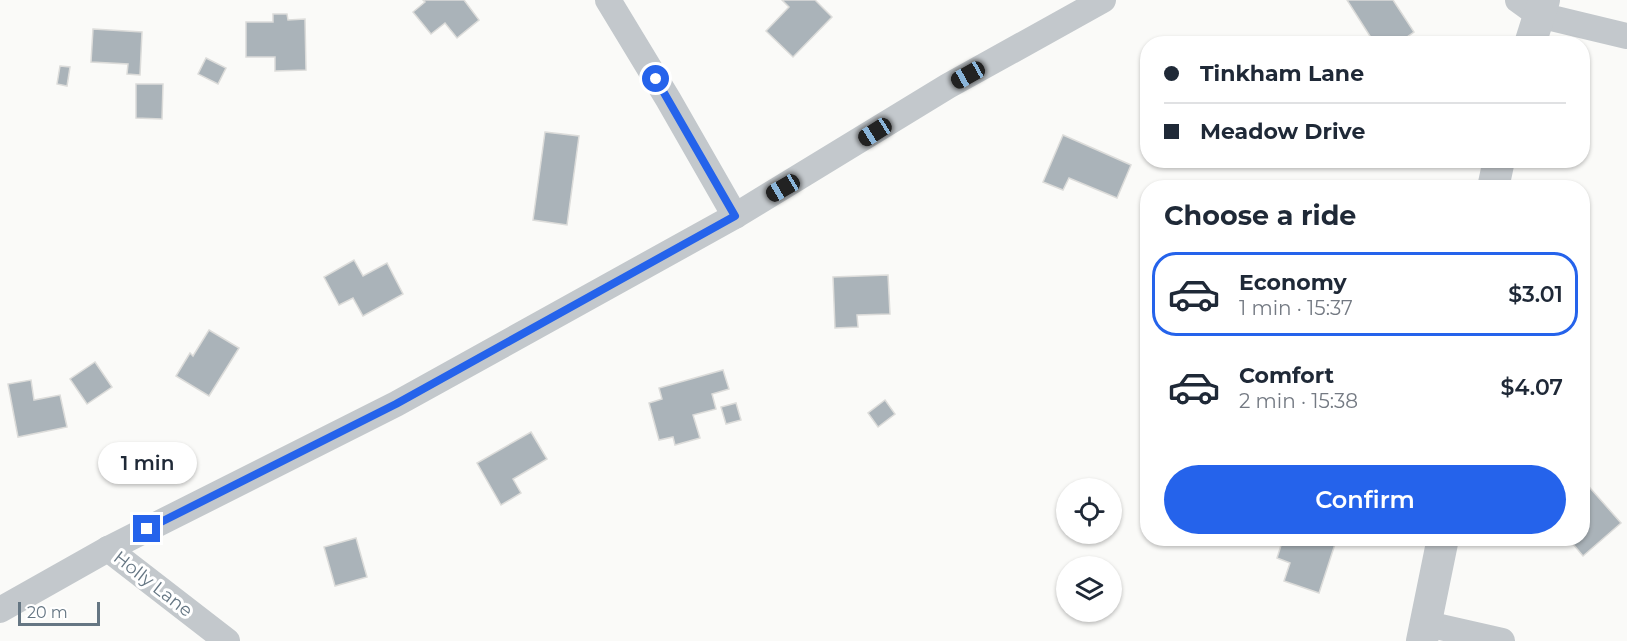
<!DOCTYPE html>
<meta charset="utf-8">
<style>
body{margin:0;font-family:Montserrat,sans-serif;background:#f2f2f3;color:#1f2937;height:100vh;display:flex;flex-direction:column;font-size:22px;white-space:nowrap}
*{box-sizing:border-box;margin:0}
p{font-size:20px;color:#747a83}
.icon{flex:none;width:33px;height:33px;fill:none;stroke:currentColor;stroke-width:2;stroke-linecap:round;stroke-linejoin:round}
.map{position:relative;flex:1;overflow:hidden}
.details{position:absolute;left:1140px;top:180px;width:450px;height:366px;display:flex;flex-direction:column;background:#fff;border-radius:24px;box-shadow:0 2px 4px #0004}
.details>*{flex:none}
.top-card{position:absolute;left:1140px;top:36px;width:450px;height:132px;border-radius:24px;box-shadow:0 2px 4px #0004;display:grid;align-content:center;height:132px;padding:0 24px;background:#fff}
.controls{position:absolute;left:1056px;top:478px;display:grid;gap:12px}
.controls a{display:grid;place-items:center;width:66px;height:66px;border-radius:50%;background:#fff;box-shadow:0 2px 4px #0004;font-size:30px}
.scale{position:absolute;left:18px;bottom:15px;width:82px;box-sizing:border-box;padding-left:6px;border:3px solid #657683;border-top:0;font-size:16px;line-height:21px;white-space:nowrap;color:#657683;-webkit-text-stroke:4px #fff;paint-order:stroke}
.end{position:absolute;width:27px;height:27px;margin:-14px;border:8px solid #2563eb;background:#fff;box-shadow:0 0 0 3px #fff}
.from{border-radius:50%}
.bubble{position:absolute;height:42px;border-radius:21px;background:#fff;box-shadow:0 2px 4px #0004;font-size:20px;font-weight:600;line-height:42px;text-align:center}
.car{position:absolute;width:18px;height:36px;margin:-18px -9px;border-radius:8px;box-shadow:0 0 4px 2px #0007;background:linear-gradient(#222 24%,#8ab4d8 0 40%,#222 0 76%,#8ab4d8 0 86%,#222 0)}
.top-card b{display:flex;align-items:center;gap:21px;height:57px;font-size:22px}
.top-card b+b{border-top:2px solid #e0e1e3}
.top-card i{width:15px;height:15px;background:#1f2937}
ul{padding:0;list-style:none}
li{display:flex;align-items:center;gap:18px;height:84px;margin:0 12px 9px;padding:0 12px;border:3px solid transparent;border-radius:24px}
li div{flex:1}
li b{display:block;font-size:22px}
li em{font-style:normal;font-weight:600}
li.selected{border-color:#2563eb}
li>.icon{width:54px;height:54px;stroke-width:1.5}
h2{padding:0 24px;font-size:27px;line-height:72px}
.cta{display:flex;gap:12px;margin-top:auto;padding:12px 24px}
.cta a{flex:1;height:69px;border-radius:36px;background:#2563eb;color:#fff;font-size:24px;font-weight:600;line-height:69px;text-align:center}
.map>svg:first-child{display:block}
.building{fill:#aab3b9;stroke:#dcdcda;stroke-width:1.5}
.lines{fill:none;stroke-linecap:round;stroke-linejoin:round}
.minor{stroke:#c3c8cc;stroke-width:26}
.tertiary{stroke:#c3c8cc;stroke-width:32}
.route{stroke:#2563eb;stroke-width:8}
.labels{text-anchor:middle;stroke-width:6;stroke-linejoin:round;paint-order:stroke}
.street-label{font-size:18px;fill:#657683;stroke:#fff}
</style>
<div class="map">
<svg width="1627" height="641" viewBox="0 0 1627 641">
<rect width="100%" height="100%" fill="#fafaf8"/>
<g class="building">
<polygon points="423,0 464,0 479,20 457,38 445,23 431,34 413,12 425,2"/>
<polygon points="782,0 815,0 832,17 793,57 766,31 789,7"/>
<polygon points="1347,0 1393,0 1414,32 1397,44 1375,44"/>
<polygon points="273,14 287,14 288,20 305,19 306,70 275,71 275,57 246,57 246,22 273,22"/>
<polygon points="93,29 142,32 140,75 127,74 128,64 91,62"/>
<polygon points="206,58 226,68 218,84 198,74"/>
<polygon points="60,66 70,67 67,86 57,84"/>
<polygon points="136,84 163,84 162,119 136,118"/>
<polygon points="545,132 579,136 567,225 533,220"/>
<polygon points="1063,135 1131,165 1117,198 1069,178 1063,190 1043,182"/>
<polygon points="354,260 363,276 387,263 403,294 363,316 353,298 339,305 324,277"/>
<polygon points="888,275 890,314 857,315 858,327 835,328 833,277"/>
<polygon points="209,330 239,348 209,396 176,376 190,353 193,356"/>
<polygon points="95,362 112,387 87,404 70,379"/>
<polygon points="723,370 729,389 712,394 716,409 693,415 700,438 675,445 673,437 659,440 649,403 662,399 659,388"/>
<polygon points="31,380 34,400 60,395 67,427 18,437 8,384"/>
<polygon points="885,400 895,414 878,427 868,413"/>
<polygon points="736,403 741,420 726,424 721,407"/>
<polygon points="531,432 547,459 513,479 521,493 501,505 477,463"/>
<polygon points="1583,480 1621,523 1583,556 1568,538 1582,538"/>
<polygon points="356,538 367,577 335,586 324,547"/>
<polygon points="1295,538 1337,538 1319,593 1284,581 1290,563 1277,558 1283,539 1294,543"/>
</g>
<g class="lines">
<g class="minor">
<polyline points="608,0 668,99 735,216"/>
<polyline points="1518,0 1539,15 1627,36"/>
<polyline points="108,549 227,641"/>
<polyline points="0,610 108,549 396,404 735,216 948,86 1103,0"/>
<polyline points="1427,624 1502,641"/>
</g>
<g class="tertiary">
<polyline points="1530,44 1544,0"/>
<polyline points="1493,188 1499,160"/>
<polyline points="1422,641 1443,538"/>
</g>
</g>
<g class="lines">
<polyline class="route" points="147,529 396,404 735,216 656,79"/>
</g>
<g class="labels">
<g class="street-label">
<text transform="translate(153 584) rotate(38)" y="6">Holly Lane</text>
</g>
</g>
</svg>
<div class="controls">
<a><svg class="icon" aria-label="locate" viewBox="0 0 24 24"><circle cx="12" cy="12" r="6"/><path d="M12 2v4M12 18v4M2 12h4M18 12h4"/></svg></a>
<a><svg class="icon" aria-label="layers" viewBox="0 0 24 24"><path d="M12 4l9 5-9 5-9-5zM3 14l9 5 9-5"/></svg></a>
</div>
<div class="scale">20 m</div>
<i class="end from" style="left:656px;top:79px"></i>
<i class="end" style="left:147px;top:529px"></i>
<div class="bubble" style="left:98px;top:442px;width:99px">1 min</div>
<i class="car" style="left:968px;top:75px;rotate:241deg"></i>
<i class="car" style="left:875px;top:132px;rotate:238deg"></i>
<i class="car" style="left:783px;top:188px;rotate:240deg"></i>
<div class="top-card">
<b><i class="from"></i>Tinkham Lane</b>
<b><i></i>Meadow Drive</b>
</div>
<section class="details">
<h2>Choose a ride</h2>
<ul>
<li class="selected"><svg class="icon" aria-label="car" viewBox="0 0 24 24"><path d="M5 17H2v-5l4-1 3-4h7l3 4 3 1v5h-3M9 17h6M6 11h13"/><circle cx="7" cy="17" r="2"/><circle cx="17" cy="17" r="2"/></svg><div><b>Economy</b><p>1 min · 15:37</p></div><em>$3.01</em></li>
<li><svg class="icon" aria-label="car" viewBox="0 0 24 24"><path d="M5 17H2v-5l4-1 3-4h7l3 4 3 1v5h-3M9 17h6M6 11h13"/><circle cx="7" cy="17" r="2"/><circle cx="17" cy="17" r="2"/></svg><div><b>Comfort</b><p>2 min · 15:38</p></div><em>$4.07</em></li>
</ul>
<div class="cta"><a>Confirm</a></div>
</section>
</div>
